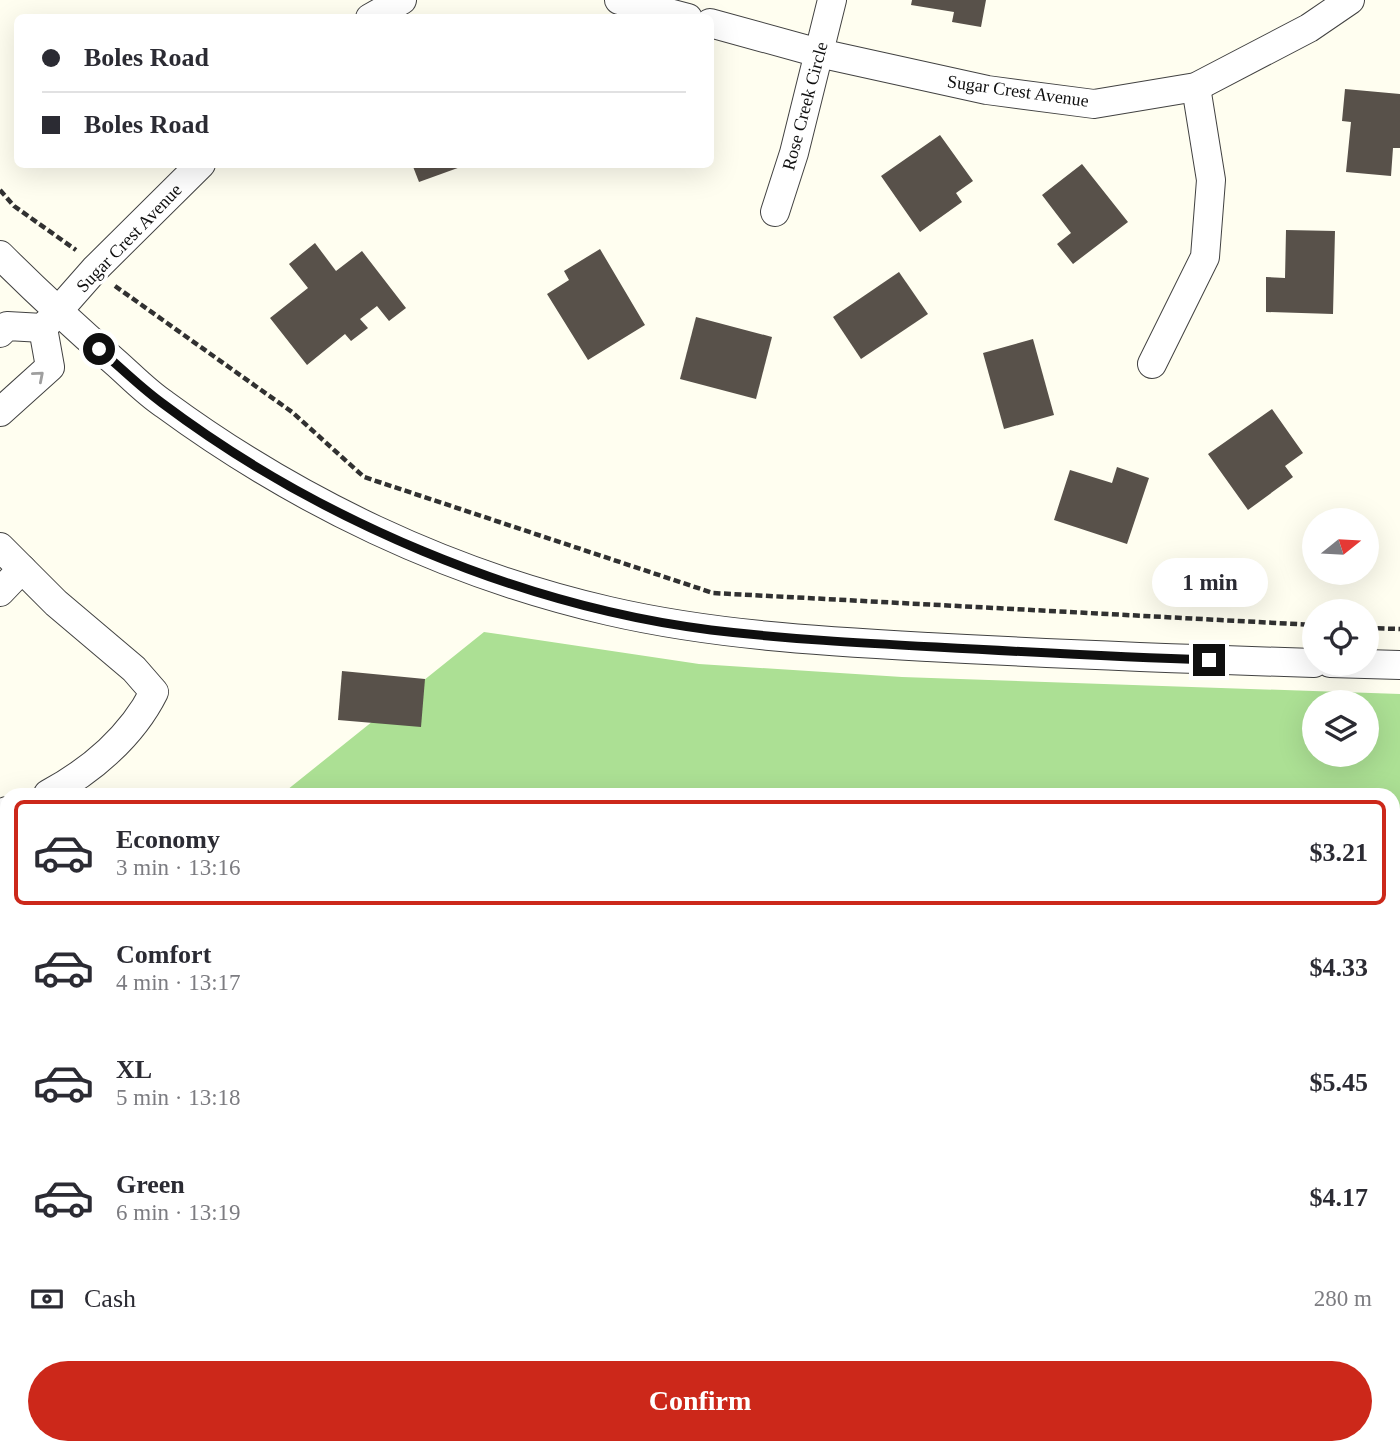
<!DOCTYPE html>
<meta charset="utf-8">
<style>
body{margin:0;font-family:"Times New Roman",serif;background:#f7f7f7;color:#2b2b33;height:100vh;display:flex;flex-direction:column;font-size:26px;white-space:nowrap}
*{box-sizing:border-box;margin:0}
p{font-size:23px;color:#7c7c81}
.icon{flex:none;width:38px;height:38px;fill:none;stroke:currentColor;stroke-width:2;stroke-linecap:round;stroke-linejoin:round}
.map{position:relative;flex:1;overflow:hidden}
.details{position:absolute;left:0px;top:788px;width:1400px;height:667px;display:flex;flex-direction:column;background:#fff;border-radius:21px 21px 0 0;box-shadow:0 7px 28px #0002}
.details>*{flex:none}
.guide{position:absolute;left:14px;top:14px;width:700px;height:154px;border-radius:10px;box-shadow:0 7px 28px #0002;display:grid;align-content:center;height:154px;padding:0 28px;background:#fff}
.needle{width:46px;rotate:72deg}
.controls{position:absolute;left:1302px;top:508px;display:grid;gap:14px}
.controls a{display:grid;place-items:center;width:77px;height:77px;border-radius:50%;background:#fff;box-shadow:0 7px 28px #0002;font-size:35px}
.end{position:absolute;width:32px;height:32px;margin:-16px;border:9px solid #0f0f0f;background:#fff;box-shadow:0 0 0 4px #fff}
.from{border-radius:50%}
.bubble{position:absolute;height:49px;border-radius:24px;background:#fff;box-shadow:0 7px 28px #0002;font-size:23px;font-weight:700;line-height:49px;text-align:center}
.guide b{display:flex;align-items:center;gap:24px;height:66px;font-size:26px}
.guide b+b{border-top:2px solid #e1e1e2}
.guide i{width:18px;height:18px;background:#2b2b33}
ul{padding:12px 0 0;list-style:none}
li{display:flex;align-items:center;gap:21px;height:105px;margin:0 14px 10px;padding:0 14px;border:4px solid transparent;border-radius:10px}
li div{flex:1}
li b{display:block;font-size:26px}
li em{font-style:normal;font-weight:700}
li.active{border-color:#cc281a}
li>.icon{width:63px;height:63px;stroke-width:1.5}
.pay{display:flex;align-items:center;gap:18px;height:77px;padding:0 28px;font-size:26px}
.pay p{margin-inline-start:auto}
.cta{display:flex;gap:14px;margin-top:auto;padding:14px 28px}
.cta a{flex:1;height:80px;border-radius:42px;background:#cc281a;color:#fff;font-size:28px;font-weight:700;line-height:80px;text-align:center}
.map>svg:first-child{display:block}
.forest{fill:#ace094;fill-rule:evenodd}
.building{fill:#58514a}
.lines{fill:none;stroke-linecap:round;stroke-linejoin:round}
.minor-casing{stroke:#424242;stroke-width:30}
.path{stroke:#313131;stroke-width:4.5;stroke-dasharray:7 3.5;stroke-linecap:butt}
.minor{stroke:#fff;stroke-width:28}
.oneway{stroke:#9f9f9f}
.route{stroke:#0f0f0f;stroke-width:9}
.labels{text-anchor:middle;stroke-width:7;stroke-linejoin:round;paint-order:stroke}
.street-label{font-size:18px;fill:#0f0f0f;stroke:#fff}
</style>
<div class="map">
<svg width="1400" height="1453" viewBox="0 0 1400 1453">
<rect width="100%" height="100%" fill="#fffef0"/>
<g class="forest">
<path d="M484,632L699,664L902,677L1400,694V1441L1393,1446V794H282ZM1314,702H1367V754H1314Z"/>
<polygon points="7,958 7,1447 1392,1447 1385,1453 0,1453 0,961"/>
</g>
<g class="building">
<polygon points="912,0 986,0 981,27 952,22 954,12 911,5"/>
<polygon points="1345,89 1400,94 1400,148 1393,148 1391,176 1346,172 1351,122 1342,121"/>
<polygon points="940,135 973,181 956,193 962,202 920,232 881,176"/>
<polygon points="412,164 466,164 466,165 419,182"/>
<polygon points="1082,164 1128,222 1073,264 1057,244 1071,233 1042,195"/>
<polygon points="1286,230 1335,231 1333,314 1266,312 1266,277 1285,278"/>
<polygon points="315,243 336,271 362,251 406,308 389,321 377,306 360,319 368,328 351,341 345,334 307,365 270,318 308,288 289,264"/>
<polygon points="600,249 645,325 588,360 547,294 569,280 564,271"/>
<polygon points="899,272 928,314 861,359 833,317"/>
<polygon points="696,317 772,337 756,399 680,379"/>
<polygon points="1033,339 1054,415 1004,429 983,353"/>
<polygon points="1272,409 1303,453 1285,466 1293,477 1248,510 1208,454"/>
<polygon points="1117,467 1149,478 1127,544 1054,520 1070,470 1112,483"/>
<polygon points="342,671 425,679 421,727 338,720"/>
</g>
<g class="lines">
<g class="minor-casing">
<g id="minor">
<polyline points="619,0 688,18"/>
<polyline points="370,18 402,0"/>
<polyline points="710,23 819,53 987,90 1094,104 1196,87 1309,28 1350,0"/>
<polyline points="775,212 794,153 832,0"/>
<path d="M0,255C37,292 75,327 115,362C131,376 146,392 164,404C296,501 448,574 609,611C713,635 821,641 928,647C1057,654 1185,659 1314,663"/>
<polyline points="0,333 7,326 43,328 95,269 201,164"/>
<polyline points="1152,364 1205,257 1211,180 1196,87"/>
<polyline points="0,412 50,367 43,328"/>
<path d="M0,547L56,603L134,669L154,692C132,736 91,771 48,794"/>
<polyline points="0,592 22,569"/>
<polyline points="1330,663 1400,665"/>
<polyline points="0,813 7,811"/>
</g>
</g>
<g class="path">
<polyline points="0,190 14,206 76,250"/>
<polyline points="115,286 292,412 364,477 713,593 1314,625"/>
<polyline points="1367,628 1400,629"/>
</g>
<use href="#minor" class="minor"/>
</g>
<defs><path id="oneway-chevron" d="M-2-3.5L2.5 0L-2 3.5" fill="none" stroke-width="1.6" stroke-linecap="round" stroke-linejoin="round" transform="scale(1.75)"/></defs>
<use class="oneway" href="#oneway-chevron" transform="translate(39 376) rotate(-41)"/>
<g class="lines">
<path class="route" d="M99,349C120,367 140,387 162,403C316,519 520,606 711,630C786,639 861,643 936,647C1027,652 1118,657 1209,660"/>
</g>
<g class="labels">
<g class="street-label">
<text transform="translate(1018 91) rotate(8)" y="6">Sugar Crest Avenue</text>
<text transform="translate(805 106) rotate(-75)" y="6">Rose Creek Circle</text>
<text transform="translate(129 238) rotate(-46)" y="6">Sugar Crest Avenue</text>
</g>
</g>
</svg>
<div class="controls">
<a><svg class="needle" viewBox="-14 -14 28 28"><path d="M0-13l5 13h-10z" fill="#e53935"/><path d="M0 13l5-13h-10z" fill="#7c7c81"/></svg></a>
<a><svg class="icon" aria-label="locate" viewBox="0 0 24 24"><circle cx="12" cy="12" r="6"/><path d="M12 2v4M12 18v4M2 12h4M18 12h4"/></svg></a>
<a><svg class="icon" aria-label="layers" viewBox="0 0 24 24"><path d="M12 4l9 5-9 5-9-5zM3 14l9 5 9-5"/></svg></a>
</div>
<i class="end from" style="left:99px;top:349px"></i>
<i class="end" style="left:1209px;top:660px"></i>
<div class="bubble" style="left:1152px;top:558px;width:116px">1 min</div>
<div class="guide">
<b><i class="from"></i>Boles Road</b>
<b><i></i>Boles Road</b>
</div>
<section class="details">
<ul>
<li class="active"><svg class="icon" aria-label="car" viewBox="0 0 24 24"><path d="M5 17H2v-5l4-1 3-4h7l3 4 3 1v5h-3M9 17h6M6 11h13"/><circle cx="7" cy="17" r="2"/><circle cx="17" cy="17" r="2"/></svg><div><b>Economy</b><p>3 min · 13:16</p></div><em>$3.21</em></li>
<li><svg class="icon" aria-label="car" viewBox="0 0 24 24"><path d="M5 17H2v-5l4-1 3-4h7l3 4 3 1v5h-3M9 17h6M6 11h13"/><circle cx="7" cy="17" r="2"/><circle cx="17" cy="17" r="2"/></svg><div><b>Comfort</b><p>4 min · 13:17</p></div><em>$4.33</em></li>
<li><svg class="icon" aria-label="car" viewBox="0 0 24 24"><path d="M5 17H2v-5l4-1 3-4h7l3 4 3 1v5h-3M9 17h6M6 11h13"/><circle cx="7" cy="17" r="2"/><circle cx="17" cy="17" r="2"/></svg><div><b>XL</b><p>5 min · 13:18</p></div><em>$5.45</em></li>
<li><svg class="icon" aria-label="car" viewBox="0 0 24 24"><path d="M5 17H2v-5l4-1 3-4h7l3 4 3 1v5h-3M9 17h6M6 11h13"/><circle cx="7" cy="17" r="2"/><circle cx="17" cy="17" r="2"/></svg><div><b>Green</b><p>6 min · 13:19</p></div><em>$4.17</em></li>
</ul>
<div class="pay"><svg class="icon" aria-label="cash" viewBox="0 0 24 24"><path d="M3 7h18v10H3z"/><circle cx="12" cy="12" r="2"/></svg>Cash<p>280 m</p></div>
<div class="cta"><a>Confirm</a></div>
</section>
</div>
